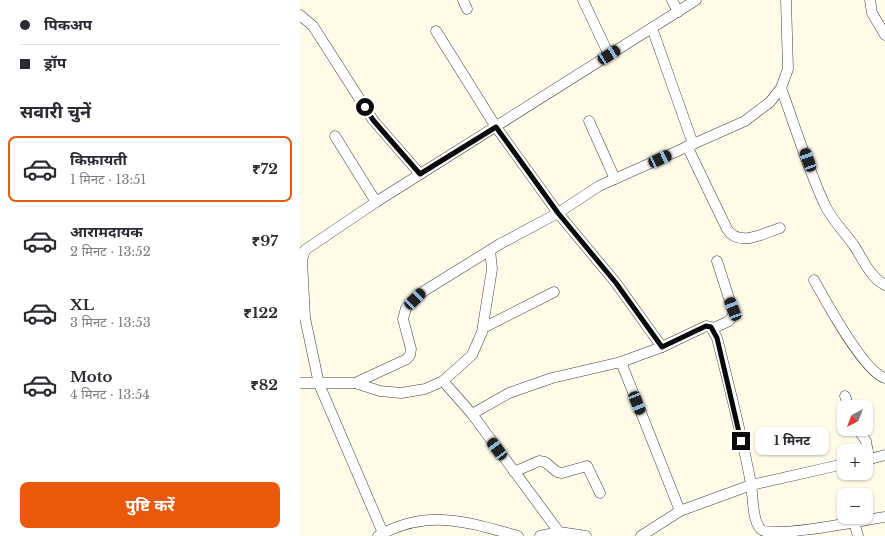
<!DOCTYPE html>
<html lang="hi">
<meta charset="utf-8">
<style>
body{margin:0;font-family:"Libre Baskerville","Noto Sans Devanagari",serif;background:#f7f7f7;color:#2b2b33;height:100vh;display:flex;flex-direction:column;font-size:15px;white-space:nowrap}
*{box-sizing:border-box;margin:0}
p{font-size:13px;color:#7c7c81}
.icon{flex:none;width:22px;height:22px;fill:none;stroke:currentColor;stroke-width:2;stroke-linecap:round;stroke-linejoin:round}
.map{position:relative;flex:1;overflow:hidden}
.side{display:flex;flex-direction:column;background:#fff;width:300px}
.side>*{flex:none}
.top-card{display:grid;align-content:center;height:88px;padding:0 20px;background:#fff}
.needle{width:26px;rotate:222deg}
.fabs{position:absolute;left:537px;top:400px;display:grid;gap:8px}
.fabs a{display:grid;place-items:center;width:36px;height:36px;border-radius:8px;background:#fff;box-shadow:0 1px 3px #0004;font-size:20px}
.end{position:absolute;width:18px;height:18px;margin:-9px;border:5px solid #0a0a0a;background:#fff;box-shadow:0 0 0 2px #fff}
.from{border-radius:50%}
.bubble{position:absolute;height:28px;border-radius:8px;background:#fff;box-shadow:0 1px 3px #0004;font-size:13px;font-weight:700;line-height:28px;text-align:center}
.car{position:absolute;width:12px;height:24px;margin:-12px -6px;border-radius:5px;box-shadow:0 0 3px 1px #0007;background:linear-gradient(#222 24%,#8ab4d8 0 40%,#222 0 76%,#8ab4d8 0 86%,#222 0)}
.top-card b{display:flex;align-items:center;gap:14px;height:38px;font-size:15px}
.top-card b+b{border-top:1px solid #e1e1e2}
.top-card i{width:10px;height:10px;background:#2b2b33}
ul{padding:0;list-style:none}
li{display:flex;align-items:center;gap:12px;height:66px;margin:0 8px 6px;padding:0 12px;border:2px solid transparent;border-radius:8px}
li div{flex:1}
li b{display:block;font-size:15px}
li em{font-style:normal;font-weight:700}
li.current{border-color:#ea580c}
li>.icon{width:36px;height:36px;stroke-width:1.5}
h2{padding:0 20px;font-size:18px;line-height:48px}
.primary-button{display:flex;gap:8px;margin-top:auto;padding:8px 20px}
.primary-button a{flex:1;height:46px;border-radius:8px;background:#ea580c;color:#fff;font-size:16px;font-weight:700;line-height:46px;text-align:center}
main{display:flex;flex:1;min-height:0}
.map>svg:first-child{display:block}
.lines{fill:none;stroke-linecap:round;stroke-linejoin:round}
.minor-casing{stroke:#3d3d3d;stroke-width:11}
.minor{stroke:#fff;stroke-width:10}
.route{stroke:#0a0a0a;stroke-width:5}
</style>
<main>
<section class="side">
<div class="top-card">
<b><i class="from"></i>पिकअप</b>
<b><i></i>ड्रॉप</b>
</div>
<h2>सवारी चुनें</h2>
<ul>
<li class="current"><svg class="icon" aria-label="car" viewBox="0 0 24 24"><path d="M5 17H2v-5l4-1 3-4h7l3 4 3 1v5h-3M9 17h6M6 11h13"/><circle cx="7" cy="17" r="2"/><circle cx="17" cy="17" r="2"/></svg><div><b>किफ़ायती</b><p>1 मिनट · 13:51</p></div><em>₹72</em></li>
<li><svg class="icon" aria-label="car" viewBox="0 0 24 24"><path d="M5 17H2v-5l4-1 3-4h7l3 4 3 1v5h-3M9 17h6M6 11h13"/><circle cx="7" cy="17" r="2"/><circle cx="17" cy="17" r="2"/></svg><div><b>आरामदायक</b><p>2 मिनट · 13:52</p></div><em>₹97</em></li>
<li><svg class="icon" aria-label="car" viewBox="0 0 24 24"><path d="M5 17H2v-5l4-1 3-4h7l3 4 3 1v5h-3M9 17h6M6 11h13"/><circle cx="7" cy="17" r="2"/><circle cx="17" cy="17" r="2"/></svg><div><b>XL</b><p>3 मिनट · 13:53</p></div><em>₹122</em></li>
<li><svg class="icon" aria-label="car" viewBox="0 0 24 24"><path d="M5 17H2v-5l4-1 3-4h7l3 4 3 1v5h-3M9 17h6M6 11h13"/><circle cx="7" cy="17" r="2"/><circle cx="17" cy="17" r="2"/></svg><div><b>Moto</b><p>4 मिनट · 13:54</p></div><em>₹82</em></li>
</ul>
<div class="primary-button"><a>पुष्टि करें</a></div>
</section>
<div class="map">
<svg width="585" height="536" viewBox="0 0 585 536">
<rect width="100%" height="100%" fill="#fffbe8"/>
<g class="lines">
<g class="minor-casing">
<g id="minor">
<polyline points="163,0 167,9"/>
<polyline points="283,0 309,55"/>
<polyline points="372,0 378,12"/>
<polyline points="570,0 572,13 585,35"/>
<polyline points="0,15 13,26 73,120 120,174"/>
<polyline points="352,28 393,144"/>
<polyline points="136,31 196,127 258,213 316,283 362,347 321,362 252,378 209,393 172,414"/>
<path d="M481,88C495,126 507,166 524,203C531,220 545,232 555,247C563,260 571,278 585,285"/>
<polyline points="289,121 315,179"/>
<polyline points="35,136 76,202"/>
<path d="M387,146L427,229C439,248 464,233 480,228"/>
<path d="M514,280C525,300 564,372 585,378"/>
<polyline points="183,328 254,292"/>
<polyline points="412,329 429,321 434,314 417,261"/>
<path d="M362,347L406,326L411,327L417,338C429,386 442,435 451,484C453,495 452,528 464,531C487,536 559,521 585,517"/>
<polyline points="321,362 380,511"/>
<polyline points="143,381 172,414 259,532"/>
<polyline points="0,383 55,383 80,391 101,393 125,389 143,381 172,355 182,332 192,269 190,250"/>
<polyline points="55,383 107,359 110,355 111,349 103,319 106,308 124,291 200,244 258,213 299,186 445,121 470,102 481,88 488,69 486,0"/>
<polyline points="545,396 549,407"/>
<polyline points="558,429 566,441 569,459"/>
<polyline points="566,460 585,455"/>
<polyline points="214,472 239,461 245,462 257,472 262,473 287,466 300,493"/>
<polyline points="554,522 558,536"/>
<polyline points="83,533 19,384 5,318 2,260 5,250 76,202 396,0"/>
<path d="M78,536C128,508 167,522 218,536"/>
<polyline points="240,536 259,532 286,536"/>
<polyline points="341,536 380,511 451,485 544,464"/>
</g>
</g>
<use href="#minor" class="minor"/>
</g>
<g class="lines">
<polyline class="route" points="65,107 73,120 120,174 196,127 258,213 316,283 362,347 406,326 411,327 417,338 441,441"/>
</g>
</svg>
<div class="fabs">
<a><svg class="needle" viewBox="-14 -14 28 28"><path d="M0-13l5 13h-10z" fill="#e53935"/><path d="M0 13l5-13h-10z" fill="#7c7c81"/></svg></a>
<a>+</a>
<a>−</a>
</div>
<i class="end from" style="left:65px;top:107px"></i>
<i class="end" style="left:441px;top:441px"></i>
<div class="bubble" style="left:455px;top:427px;width:74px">1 मिनट</div>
<i class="car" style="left:309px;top:55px;rotate:57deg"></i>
<i class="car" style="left:360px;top:159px;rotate:65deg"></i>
<i class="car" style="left:508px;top:160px;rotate:340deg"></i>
<i class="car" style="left:115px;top:299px;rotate:45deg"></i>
<i class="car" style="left:433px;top:309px;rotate:339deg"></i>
<i class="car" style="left:337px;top:403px;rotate:158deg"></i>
<i class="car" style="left:197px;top:449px;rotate:323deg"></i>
</div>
</main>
